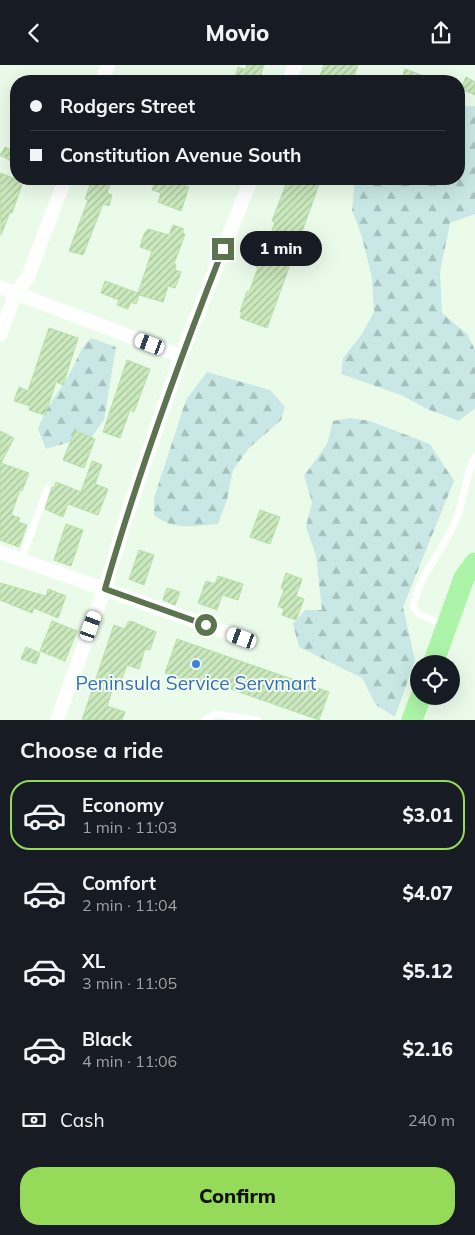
<!DOCTYPE html>
<meta charset="utf-8">
<style>
body{margin:0;font-family:Mulish,sans-serif;background:#20242c;color:#f1f3f6;height:100vh;display:flex;flex-direction:column;font-size:19px;white-space:nowrap}
*{box-sizing:border-box;margin:0}
p{font-size:16px;color:#9ea1a6}
.icon{flex:none;width:28px;height:28px;fill:none;stroke:currentColor;stroke-width:2;stroke-linecap:round;stroke-linejoin:round}
.map{position:relative;height:655px;overflow:hidden}
.panel{display:flex;flex-direction:column;background:#171b24;flex:1}
.panel>*{flex:none}
.top-card{position:absolute;left:10px;top:10px;width:455px;height:110px;border-radius:20px;box-shadow:0 5px 20px #0002;display:grid;align-content:center;height:110px;padding:0 20px;background:#171b24}
.buttons{position:absolute;left:410px;top:590px;display:grid;gap:10px}
.buttons a{display:grid;place-items:center;width:50px;height:50px;border-radius:50%;background:#171b24;box-shadow:0 5px 20px #0002;font-size:25px}
.end{position:absolute;width:22px;height:22px;margin:-11px;border:6px solid #5b744f;background:#fff;box-shadow:0 0 0 2px #fff}
.from{border-radius:50%}
.bubble{position:absolute;height:35px;border-radius:18px;background:#171b24;box-shadow:0 5px 20px #0002;font-size:16px;font-weight:800;line-height:35px;text-align:center}
.car{position:absolute;width:15px;height:30px;margin:-15px -8px;border-radius:6px;box-shadow:0 0 4px 1px #0007;background:linear-gradient(#fff 24%,#345 0 40%,#fff 0 76%,#345 0 86%,#fff 0)}
.top-card b{display:flex;align-items:center;gap:18px;height:48px;font-size:19px}
.top-card b+b{border-top:1px solid #363941}
.top-card i{width:12px;height:12px;background:#f1f3f6}
ul{padding:0;list-style:none}
li{display:flex;align-items:center;gap:15px;height:70px;margin:0 10px 8px;padding:0 10px;border:2px solid transparent;border-radius:20px}
li div{flex:1}
li b{display:block;font-size:19px}
li em{font-style:normal;font-weight:800}
li.current{border-color:#95da59}
li>.icon{width:45px;height:45px;stroke-width:1.5}
h2{padding:0 20px;font-size:22px;line-height:60px}
.pay{display:flex;align-items:center;gap:12px;height:55px;padding:0 20px;font-size:19px}
.pay p{margin-inline-start:auto}
.action{display:flex;gap:10px;margin-top:auto;padding:10px 20px}
.action a{flex:1;height:58px;border-radius:20px;background:#95da59;color:#111;font-size:20px;font-weight:800;line-height:58px;text-align:center}
header{display:flex;justify-content:space-between;align-items:center;height:65px;padding:0 20px;background:#171b24;font-size:22px;font-weight:800}
.map>svg:first-child{display:block}
.forest{fill:url(#forest-firs)}
.building{fill:url(#building-hatch);stroke:#b7e0a5}
.lines{fill:none;stroke-linecap:round;stroke-linejoin:round}
.service{stroke:#fff;stroke-width:7}
.minor{stroke:#fff;stroke-width:14}
.primary{stroke:#acf4a8;stroke-width:21}
.route{stroke:#5b744f;stroke-width:6}
.shop-dot{fill:#3f7fe0;stroke:#f1fef0;stroke-width:2}
.labels{text-anchor:middle;stroke-width:4;stroke-linejoin:round;paint-order:stroke}
.shop-label{font-size:19px;fill:#366cbe;stroke:#f1fef0}
</style>
<header><svg class="icon" aria-label="back" viewBox="0 0 24 24"><path d="M15 5l-7 7 7 7"/></svg>Movio<svg class="icon" aria-label="share" viewBox="0 0 24 24"><path d="M12 15V3M7 8l5-5 5 5M5 13v7h14v-7"/></svg></header>
<div class="map">
<svg width="475" height="655" viewBox="0 0 475 655">
<defs>
<pattern id="forest-firs" width="22" height="20" patternUnits="userSpaceOnUse" patternTransform="scale(1.25)"><rect width="22" height="20" fill="#c9e8e5"/><path d="M5 1l3.5 6h-7zM16 11l3.5 6h-7z" fill="#a6c1bc"/></pattern>
<pattern id="building-hatch" width="6" height="6" patternUnits="userSpaceOnUse" patternTransform="scale(1.25)"><rect width="6" height="6" fill="#cbe9be"/><path d="M-1 1l2-2M0 6l6-6M5 7l2-2" fill="none" stroke="#a8c19d"/></pattern>
</defs>
<rect width="100%" height="100%" fill="#ebfbea"/>
<g class="forest">
<polygon points="475,41 475,149 450,158 440,207 442,248 468,270 475,285 475,343 459,356 427,344 401,330 341,309 343,293 362,269 374,247 372,213 362,172 352,145 355,114 459,114 459,42"/>
<path d="M91,273L116,282L104,355L88,377H70L46,384L38,364C45,344 56,331 67,313C77,298 77,287 91,273Z"/>
<path d="M207,307L270,325L285,342L281,355L249,383L233,405L227,435L218,459C194,461 173,466 154,450V433L186,335Z"/>
<polygon points="350,353 370,356 430,379 454,416 403,542 415,595 395,652 376,640 362,613 299,582 293,559 305,545 322,545 316,491 306,462 312,437 304,411 327,379 333,356"/>
</g>
<g class="building">
<polygon points="247,0 264,0 259,16 234,16 238,2 245,5"/>
<polygon points="324,0 358,0 352,16 318,16"/>
<polygon points="405,4 435,15 435,16 401,16"/>
<polygon points="466,12 475,17 475,30 461,24"/>
<polygon points="5,82 15,87 11,96 0,90"/>
<polygon points="0,108 16,114 24,114 12,148 10,147 1,170"/>
<polygon points="92,114 112,114 107,128 112,130 109,141 103,139 83,190 69,186 88,135 85,134"/>
<polygon points="156,114 166,114 189,122 181,146 158,137 161,128 152,125"/>
<polygon points="288,114 321,114 267,263 240,253 242,247 240,247 247,226 249,227 258,203 256,202 263,182 266,182 275,157 272,156"/>
<polygon points="173,160 184,164 182,168 185,169 174,199 176,200 175,205 181,207 175,223 168,221 163,237 139,230 136,239 131,237 128,244 117,240 119,235 101,228 105,216 138,228 152,186 140,182 144,169 148,164 169,170"/>
<polygon points="49,263 78,273 63,320 56,317 45,350 29,345 30,341 14,336 19,322 28,326"/>
<polygon points="127,295 150,304 134,347 130,345 120,373 103,367"/>
<polygon points="0,366 14,373 1,398 29,408 22,426 20,425 11,450 20,453 18,457 27,460 19,482 0,475"/>
<polygon points="75,366 95,374 84,403 63,395"/>
<polygon points="92,396 102,400 95,419 108,424 98,450 68,439 63,452 45,444 52,422 54,423 56,417 81,427"/>
<polygon points="260,445 280,452 270,479 250,472"/>
<polygon points="66,459 83,465 71,501 54,495"/>
<polygon points="139,485 154,490 144,520 129,514"/>
<polygon points="286,508 302,514 296,531 304,534 296,555 282,550 284,544 278,541 284,525 281,523"/>
<polygon points="218,511 243,519 238,535 222,530 217,545 198,538 206,516 215,519"/>
<polygon points="0,518 46,531 48,524 66,531 58,553 34,543 32,548 0,535"/>
<polygon points="167,523 180,527 175,540 163,535"/>
<polygon points="52,556 77,566 65,596 40,586"/>
<polygon points="131,556 156,567 150,585 145,584 139,604 127,600 121,616 116,614 107,641 125,647 122,655 82,655 114,560 125,564 128,557"/>
<polygon points="177,574 329,627 319,655 205,615 203,621 165,608"/>
<polygon points="26,582 40,588 36,599 21,594"/>
</g>
<g class="lines">
<g class="service">
<polyline points="21,495 47,424"/>
<path d="M444,560L419,549L413,542C420,508 443,486 456,455C464,435 465,411 475,392"/>
<polyline points="205,655 215,649 258,655"/>
</g>
<g class="minor">
<polyline points="102,16 108,0"/>
<polyline points="289,16 295,0"/>
<polyline points="0,222 181,291"/>
<polyline points="0,270 16,227 28,212 65,114"/>
<polyline points="0,487 242,573"/>
<polyline points="57,655 105,523 124,459 181,291 251,114"/>
</g>
<g class="primary">
<polyline points="433,599 464,513 475,498"/>
<polyline points="412,655 421,631"/>
</g>
</g>
<g class="lines">
<path class="route" d="M206,560L105,524C138,408 179,296 223,184"/>
</g>
<circle class="shop-dot" cx="196" cy="599" r="5"/>
<g class="labels">
<g class="shop-label">
<text x="196" y="625">Peninsula Service Servmart</text>
</g>
</g>
</svg>
<div class="buttons">
<a><svg class="icon" aria-label="locate" viewBox="0 0 24 24"><circle cx="12" cy="12" r="6"/><path d="M12 2v4M12 18v4M2 12h4M18 12h4"/></svg></a>
</div>
<i class="end from" style="left:206px;top:560px"></i>
<i class="end" style="left:223px;top:184px"></i>
<div class="bubble" style="left:240px;top:166px;width:82px">1 min</div>
<i class="car" style="left:150px;top:279px;rotate:291deg"></i>
<i class="car" style="left:91px;top:561px;rotate:20deg"></i>
<i class="car" style="left:242px;top:573px;rotate:290deg"></i>
<div class="top-card">
<b><i class="from"></i>Rodgers Street</b>
<b><i></i>Constitution Avenue South</b>
</div>
</div>
<section class="panel">
<h2>Choose a ride</h2>
<ul>
<li class="current"><svg class="icon" aria-label="car" viewBox="0 0 24 24"><path d="M5 17H2v-5l4-1 3-4h7l3 4 3 1v5h-3M9 17h6M6 11h13"/><circle cx="7" cy="17" r="2"/><circle cx="17" cy="17" r="2"/></svg><div><b>Economy</b><p>1 min · 11:03</p></div><em>$3.01</em></li>
<li><svg class="icon" aria-label="car" viewBox="0 0 24 24"><path d="M5 17H2v-5l4-1 3-4h7l3 4 3 1v5h-3M9 17h6M6 11h13"/><circle cx="7" cy="17" r="2"/><circle cx="17" cy="17" r="2"/></svg><div><b>Comfort</b><p>2 min · 11:04</p></div><em>$4.07</em></li>
<li><svg class="icon" aria-label="car" viewBox="0 0 24 24"><path d="M5 17H2v-5l4-1 3-4h7l3 4 3 1v5h-3M9 17h6M6 11h13"/><circle cx="7" cy="17" r="2"/><circle cx="17" cy="17" r="2"/></svg><div><b>XL</b><p>3 min · 11:05</p></div><em>$5.12</em></li>
<li><svg class="icon" aria-label="car" viewBox="0 0 24 24"><path d="M5 17H2v-5l4-1 3-4h7l3 4 3 1v5h-3M9 17h6M6 11h13"/><circle cx="7" cy="17" r="2"/><circle cx="17" cy="17" r="2"/></svg><div><b>Black</b><p>4 min · 11:06</p></div><em>$2.16</em></li>
</ul>
<div class="pay"><svg class="icon" aria-label="cash" viewBox="0 0 24 24"><path d="M3 7h18v10H3z"/><circle cx="12" cy="12" r="2"/></svg>Cash<p>240 m</p></div>
<div class="action"><a>Confirm</a></div>
</section>
